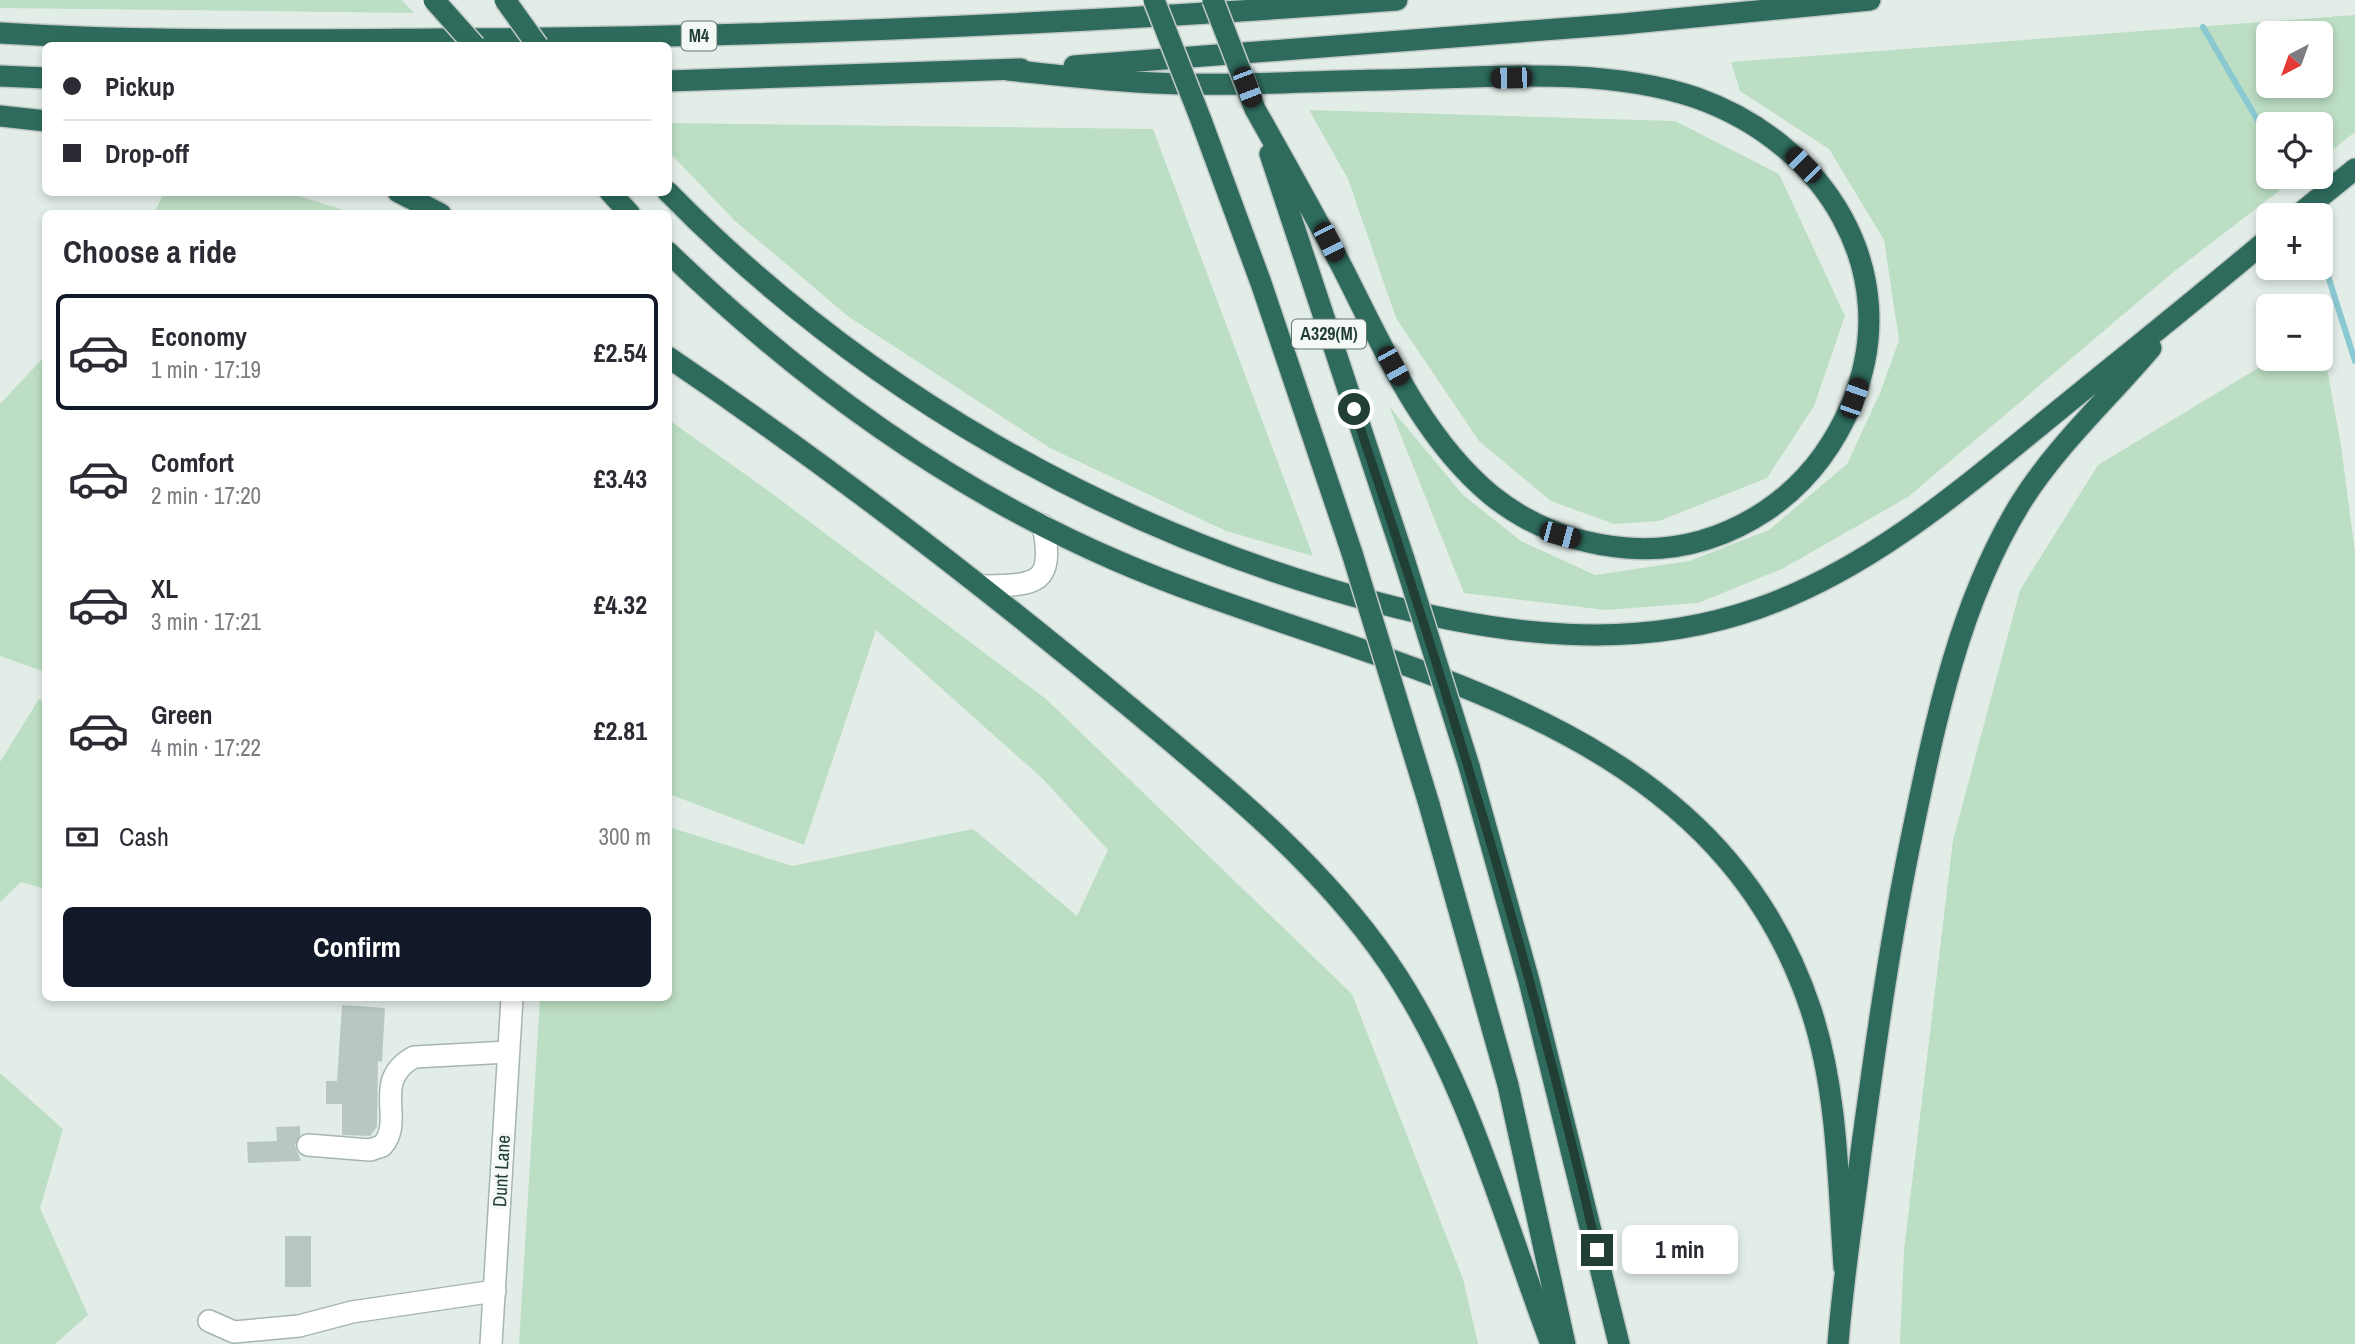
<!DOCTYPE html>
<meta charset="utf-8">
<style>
body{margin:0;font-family:"Archivo Narrow",sans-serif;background:#f7f7f7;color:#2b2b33;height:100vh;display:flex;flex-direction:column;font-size:26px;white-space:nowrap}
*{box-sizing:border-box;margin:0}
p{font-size:23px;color:#7c7c81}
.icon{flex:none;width:38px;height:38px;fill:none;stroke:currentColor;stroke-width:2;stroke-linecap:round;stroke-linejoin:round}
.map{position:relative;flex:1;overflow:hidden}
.drawer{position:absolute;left:42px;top:210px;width:630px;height:791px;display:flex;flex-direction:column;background:#fff;border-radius:10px;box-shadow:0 4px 10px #0003}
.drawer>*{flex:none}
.banner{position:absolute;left:42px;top:42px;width:630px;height:154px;border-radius:10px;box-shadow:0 4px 10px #0003;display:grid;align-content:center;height:154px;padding:0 21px;background:#fff}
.needle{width:46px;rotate:221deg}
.fabs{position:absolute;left:2256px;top:21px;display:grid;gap:14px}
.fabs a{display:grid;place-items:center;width:77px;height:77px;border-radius:10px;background:#fff;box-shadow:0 4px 10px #0003;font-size:35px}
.end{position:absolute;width:32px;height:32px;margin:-16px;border:9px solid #223f36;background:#fff;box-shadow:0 0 0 4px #fff}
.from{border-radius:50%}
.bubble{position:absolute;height:49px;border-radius:10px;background:#fff;box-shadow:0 4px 10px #0003;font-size:23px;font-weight:700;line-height:49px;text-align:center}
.car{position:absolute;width:21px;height:42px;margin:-21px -10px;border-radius:9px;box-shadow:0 0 5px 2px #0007;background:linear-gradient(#222 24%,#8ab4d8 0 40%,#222 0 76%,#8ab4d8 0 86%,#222 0)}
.banner b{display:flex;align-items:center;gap:24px;height:66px;font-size:26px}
.banner b+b{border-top:2px solid #e1e1e2}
.banner i{width:18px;height:18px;background:#2b2b33}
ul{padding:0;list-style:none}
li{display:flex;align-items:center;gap:21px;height:116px;margin:0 14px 10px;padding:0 7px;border:4px solid transparent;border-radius:10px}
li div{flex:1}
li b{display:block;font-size:26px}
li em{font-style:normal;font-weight:700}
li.selected{border-color:#111827}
li>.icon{width:63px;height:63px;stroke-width:1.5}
h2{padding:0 21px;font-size:32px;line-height:84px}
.pay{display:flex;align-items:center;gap:18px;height:77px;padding:0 21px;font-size:26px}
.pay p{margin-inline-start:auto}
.cta{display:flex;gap:14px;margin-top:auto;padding:14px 21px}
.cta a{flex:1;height:80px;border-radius:10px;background:#111827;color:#fff;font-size:28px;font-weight:700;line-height:80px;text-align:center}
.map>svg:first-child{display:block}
.green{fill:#bcdec4;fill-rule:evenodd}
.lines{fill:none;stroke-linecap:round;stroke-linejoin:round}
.stream{stroke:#8bc9d2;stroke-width:6}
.building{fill:#b8c8c1}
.minor-casing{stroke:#a5b5af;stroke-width:24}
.highway-casing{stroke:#c1c9c7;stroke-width:24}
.minor{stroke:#fff;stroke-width:21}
.highway{stroke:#2e6b5d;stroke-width:21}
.highway-bridge-casing{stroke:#c1c9c7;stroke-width:24;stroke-linecap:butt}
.highway-bridge{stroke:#2e6b5d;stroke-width:21}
.route{stroke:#223f36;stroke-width:9}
.labels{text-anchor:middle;stroke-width:7;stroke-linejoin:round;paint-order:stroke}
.shield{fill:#f4f9f6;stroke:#617770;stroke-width:2}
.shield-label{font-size:18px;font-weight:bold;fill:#223f36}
.street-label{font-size:19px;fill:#223f36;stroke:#f4f9f6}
</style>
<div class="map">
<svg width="2355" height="1344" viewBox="0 0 2355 1344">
<rect width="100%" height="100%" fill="#e3ede8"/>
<g class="green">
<polygon points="0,0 402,0 414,13 0,8"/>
<path d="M2355,15V132L2321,159L2320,124H2268V177H2297L2171,274L1908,497L1782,569L1698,603L1606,610L1464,593L1389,406L1463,495L1521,541L1595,575L1689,561L1769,530L1847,464L1880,393L1899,340L1884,240L1829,149L1740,91L1731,62ZM2320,33V86H2268V33Z"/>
<polygon points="1309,110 1675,121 1779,174 1845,316 1814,406 1767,478 1659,521 1614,524 1551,501 1479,441 1396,318 1348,179"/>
<polygon points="669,123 1153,129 1313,556 1226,531 1050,448 849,317 734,220 669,152"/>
<polygon points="164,193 289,193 353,213 154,213"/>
<polygon points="2321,334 2341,446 2355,552 2355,1344 1900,1344 1904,1250 1953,840 2020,590 2098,465 2273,359 2320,359"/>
<polygon points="45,356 45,672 0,656 0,404"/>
<polygon points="669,420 770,492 1046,699 1352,994 1463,1279 1478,1344 519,1344 540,998 668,998 669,827 792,866 973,829 1077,916 1108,850 1044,780 876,630 804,845 669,794"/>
<polygon points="39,699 46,701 45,889 21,882 0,902 0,762"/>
<polygon points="0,1073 63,1129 40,1208 88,1315 55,1344 0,1344"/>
</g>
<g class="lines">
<g class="stream">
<polyline points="2203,27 2268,138"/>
<polyline points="2328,276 2355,361"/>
</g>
</g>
<g class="building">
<polygon points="342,1005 385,1008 382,1062 378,1061 377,1127 370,1136 342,1135 342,1104 326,1104 326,1081 337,1081"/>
<polygon points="300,1126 300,1135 295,1145 301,1161 248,1163 247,1142 277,1141 276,1127"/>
<rect x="285" y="1236" width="26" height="51"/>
</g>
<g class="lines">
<g class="minor-casing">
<g id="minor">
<path d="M983,586C1037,585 1055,585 1043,525"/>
<path d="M308,1145L370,1150L382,1146C406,1120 370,1081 414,1057L508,1052"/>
<polyline points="209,1321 234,1332 299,1326 352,1312 495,1291"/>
<polyline points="491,1344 512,998"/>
</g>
</g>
<g class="highway-casing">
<g id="highway">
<path d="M0,33C145,42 290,40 435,39C756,38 1077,24 1397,0"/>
<polyline points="1074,66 1622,24 1870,0"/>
<path d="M1008,70C1057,75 1106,81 1155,83C1230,87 1307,81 1382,80C1482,78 1601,65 1697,98C1824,143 1906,271 1852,403C1834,446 1805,484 1767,510C1725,538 1677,552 1627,548C1576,544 1531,527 1491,495C1420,436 1382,345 1341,265C1313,212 1284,161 1255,109"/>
<polyline points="0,76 46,78"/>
<polyline points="668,81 1021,69"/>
<polyline points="0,116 46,121"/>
<polyline points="1201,120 1261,283 1352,553"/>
<polyline points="1270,154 1404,559"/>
<polyline points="398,192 441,214"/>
<polyline points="610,192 630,214"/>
<path d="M668,192C861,389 1108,531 1375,602C1500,635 1632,653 1759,608C1873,568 1967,485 2059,410C2129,353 2199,297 2268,239"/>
<polyline points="2298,215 2355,169"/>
<path d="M668,252C798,378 949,488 1115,560C1370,671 1710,704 1811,1010C1838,1092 1838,1182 1844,1267"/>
<path d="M668,357C829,466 982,584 1131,708C1223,785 1319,862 1388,962C1467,1077 1502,1215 1551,1344"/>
<polyline points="1469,766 1529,981 1619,1344"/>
<polyline points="1429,804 1508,1085 1565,1344"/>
<path d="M1838,1344C1843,1279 1853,1216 1861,1152C1875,1049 1889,947 1910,844C1934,728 1957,607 2020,504C2056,446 2108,399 2151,348"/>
</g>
</g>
<use href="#minor" class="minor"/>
<use href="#highway" class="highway"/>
<g class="highway-bridge-casing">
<g id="highway-bridge">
<polyline points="434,0 475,46"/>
<polyline points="505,0 538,46"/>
<polyline points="1154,0 1201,120"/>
<polyline points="1213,0 1255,109"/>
<polyline points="1352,553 1429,804"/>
<polyline points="1404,559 1469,766"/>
</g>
</g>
<use href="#highway-bridge" class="highway-bridge"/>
</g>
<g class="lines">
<path class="route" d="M1354,409C1446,685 1532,965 1597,1250"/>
</g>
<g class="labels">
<g class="shield">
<rect x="681.5" y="21.5" width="35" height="29" rx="5"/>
<rect x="1292" y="319.5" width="74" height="29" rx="5"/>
</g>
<g class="shield-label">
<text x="699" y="42">M4</text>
<text x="1329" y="340">A329(M)</text>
</g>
<g class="street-label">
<text transform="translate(501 1171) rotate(-87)" y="7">Dunt Lane</text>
</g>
</g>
</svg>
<div class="fabs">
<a><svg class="needle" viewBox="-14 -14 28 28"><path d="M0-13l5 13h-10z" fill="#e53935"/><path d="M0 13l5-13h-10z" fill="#7c7c81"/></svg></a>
<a><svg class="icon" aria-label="locate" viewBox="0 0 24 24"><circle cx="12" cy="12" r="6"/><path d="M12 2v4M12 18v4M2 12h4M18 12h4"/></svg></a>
<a>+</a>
<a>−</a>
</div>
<i class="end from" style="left:1354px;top:409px"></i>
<i class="end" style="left:1597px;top:1250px"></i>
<div class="bubble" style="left:1622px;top:1225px;width:116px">1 min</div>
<i class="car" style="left:1511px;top:78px;rotate:269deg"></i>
<i class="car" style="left:1247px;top:87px;rotate:159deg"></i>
<i class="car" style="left:1803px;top:165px;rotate:315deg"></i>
<i class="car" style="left:1329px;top:242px;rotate:153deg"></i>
<i class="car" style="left:1393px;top:366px;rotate:151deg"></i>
<i class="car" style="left:1854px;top:398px;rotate:19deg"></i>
<i class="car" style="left:1560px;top:535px;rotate:105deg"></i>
<div class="banner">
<b><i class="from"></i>Pickup</b>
<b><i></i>Drop-off</b>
</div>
<section class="drawer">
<h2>Choose a ride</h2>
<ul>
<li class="selected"><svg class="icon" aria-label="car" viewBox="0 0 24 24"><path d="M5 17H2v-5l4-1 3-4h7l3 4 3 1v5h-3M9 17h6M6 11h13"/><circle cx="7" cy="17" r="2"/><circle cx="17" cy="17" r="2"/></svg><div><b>Economy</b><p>1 min · 17:19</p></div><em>£2.54</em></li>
<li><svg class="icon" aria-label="car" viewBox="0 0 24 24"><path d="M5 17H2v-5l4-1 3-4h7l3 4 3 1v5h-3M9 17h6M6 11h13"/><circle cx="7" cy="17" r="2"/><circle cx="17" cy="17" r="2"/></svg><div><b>Comfort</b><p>2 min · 17:20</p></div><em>£3.43</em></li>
<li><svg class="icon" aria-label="car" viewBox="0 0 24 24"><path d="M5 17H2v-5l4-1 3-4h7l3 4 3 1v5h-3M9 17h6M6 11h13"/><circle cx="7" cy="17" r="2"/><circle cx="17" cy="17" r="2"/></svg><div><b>XL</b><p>3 min · 17:21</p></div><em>£4.32</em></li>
<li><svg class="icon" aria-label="car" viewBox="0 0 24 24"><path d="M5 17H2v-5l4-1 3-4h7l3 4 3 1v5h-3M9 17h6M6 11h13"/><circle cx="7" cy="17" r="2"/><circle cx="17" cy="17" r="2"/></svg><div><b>Green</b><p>4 min · 17:22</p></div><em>£2.81</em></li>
</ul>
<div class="pay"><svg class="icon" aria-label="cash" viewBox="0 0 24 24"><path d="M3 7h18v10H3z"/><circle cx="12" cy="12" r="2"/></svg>Cash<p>300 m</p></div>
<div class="cta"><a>Confirm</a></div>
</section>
</div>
